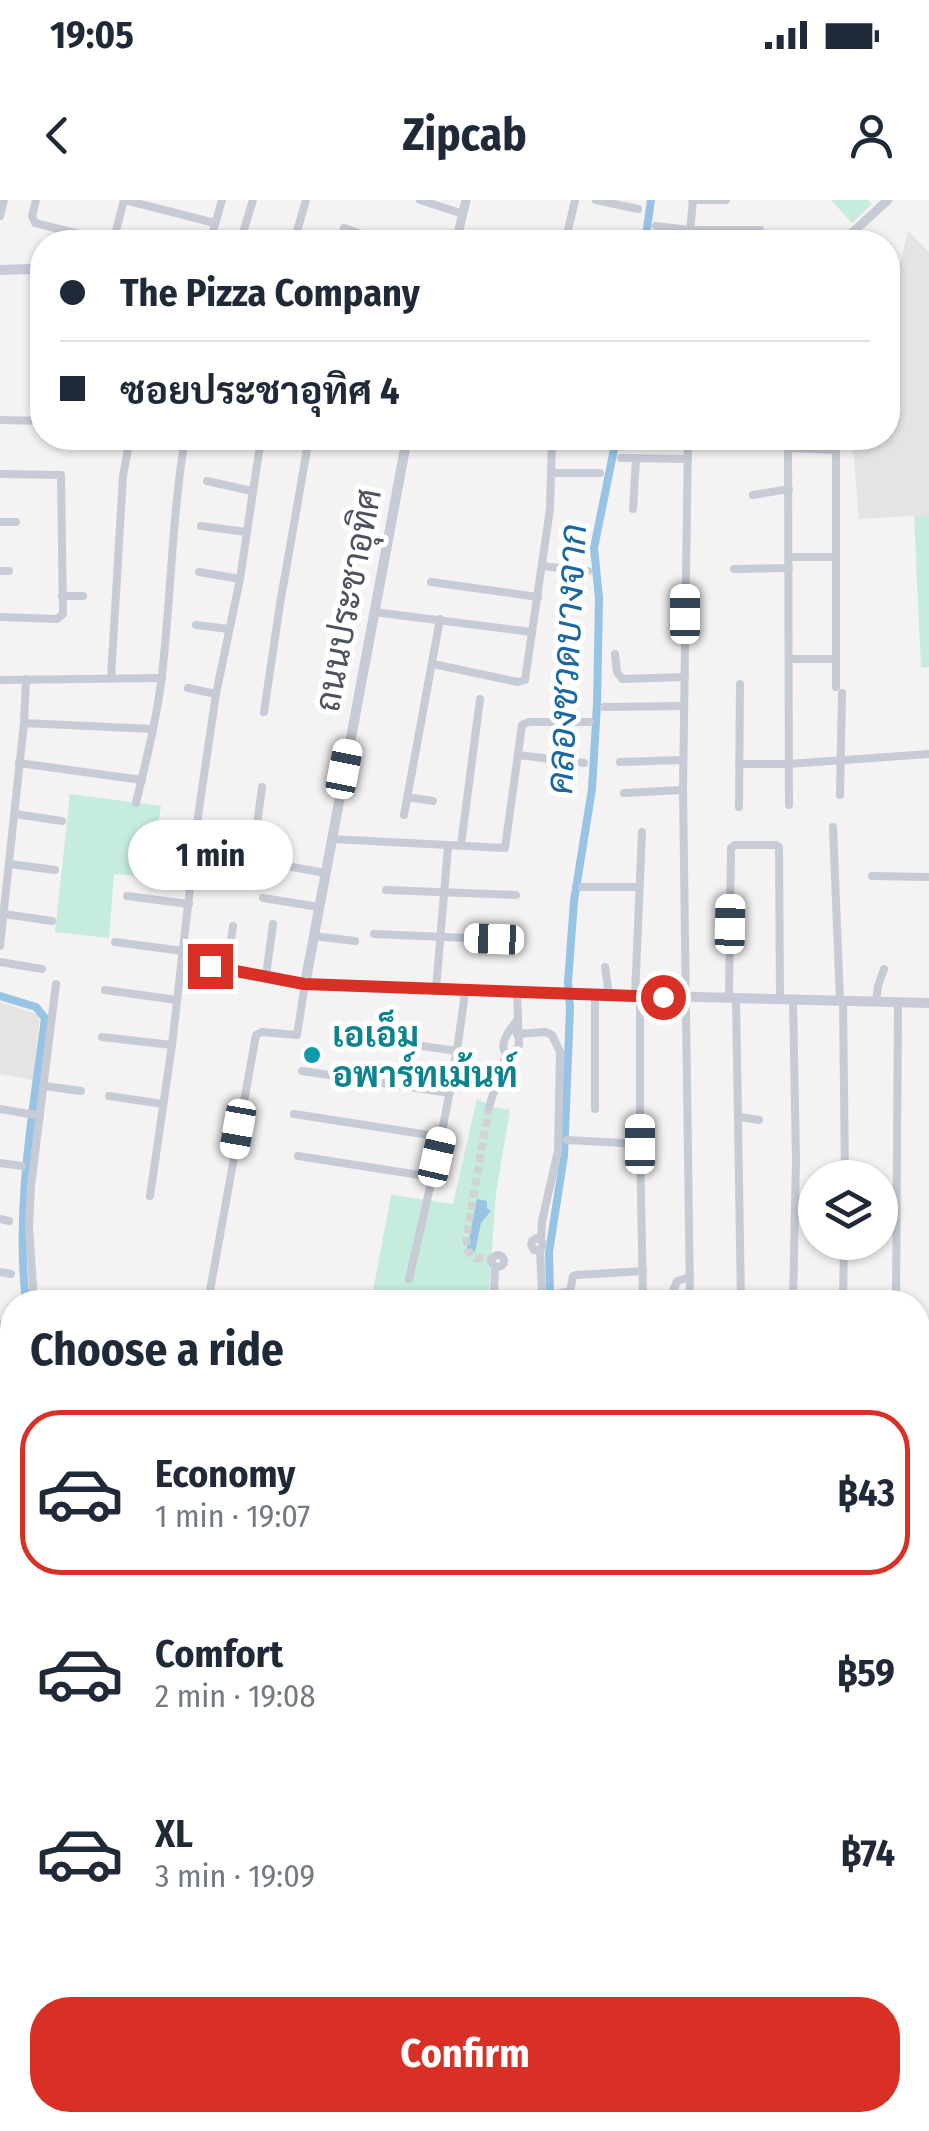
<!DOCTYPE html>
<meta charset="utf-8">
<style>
body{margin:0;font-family:"Fira Sans Condensed",Sarabun,sans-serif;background:#f2f2f3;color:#1f2937;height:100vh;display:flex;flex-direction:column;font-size:38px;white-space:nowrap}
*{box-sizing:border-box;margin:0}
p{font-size:32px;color:#747a83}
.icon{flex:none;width:55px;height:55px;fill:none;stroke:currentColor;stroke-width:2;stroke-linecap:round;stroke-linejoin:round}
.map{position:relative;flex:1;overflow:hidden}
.sheet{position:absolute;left:0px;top:1090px;width:930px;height:842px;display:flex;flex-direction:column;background:#fff;border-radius:40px 40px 0 0;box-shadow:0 2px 8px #0004}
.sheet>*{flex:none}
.top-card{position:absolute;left:30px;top:30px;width:870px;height:220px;border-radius:40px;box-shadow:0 2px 8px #0004;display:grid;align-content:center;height:220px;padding:0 30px;background:#fff}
.fabs{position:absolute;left:798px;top:960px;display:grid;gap:20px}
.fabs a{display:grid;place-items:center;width:100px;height:100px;border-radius:50%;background:#fff;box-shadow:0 2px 8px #0004;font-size:50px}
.end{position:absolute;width:45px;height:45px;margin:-22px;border:12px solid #d93025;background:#fff;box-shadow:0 0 0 5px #fff}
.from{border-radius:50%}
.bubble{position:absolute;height:70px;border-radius:35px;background:#fff;box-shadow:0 2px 8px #0004;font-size:32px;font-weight:700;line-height:70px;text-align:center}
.car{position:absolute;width:30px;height:60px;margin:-30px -15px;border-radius:12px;box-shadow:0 0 8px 2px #0007;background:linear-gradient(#fff 24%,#345 0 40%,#fff 0 76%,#345 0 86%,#fff 0)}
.top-card b{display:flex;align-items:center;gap:35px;height:95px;font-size:38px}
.top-card b+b{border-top:2px solid #e0e1e3}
.top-card i{width:25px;height:25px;background:#1f2937}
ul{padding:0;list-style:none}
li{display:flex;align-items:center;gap:30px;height:165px;margin:0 20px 15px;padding:0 10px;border:5px solid transparent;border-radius:40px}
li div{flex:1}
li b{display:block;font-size:38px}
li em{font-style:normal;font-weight:700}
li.selected{border-color:#d93025}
li>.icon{width:90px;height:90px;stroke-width:1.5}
h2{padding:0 30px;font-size:45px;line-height:120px}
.action{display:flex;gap:20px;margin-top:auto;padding:20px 30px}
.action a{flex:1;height:115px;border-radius:40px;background:#d93025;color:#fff;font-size:40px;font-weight:700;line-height:115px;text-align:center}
.status{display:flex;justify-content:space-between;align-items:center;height:70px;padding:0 50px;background:#fff;direction:ltr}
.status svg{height:28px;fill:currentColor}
header{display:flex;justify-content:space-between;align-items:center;height:130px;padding:0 30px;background:#fff;font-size:45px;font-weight:700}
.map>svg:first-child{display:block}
.commercial{fill:#fbfaee}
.education{fill:#e5e4e3}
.green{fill:#c5ecdd}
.water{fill:#97c3e5}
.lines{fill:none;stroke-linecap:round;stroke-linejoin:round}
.canal{stroke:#97c3e5;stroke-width:8}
.minor-tunnel{stroke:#d2d2d4;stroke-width:8;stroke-dasharray:8 4;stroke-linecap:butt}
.minor{stroke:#c7cbd5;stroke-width:8}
.tertiary{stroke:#c7cbd5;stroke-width:9}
.secondary{stroke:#c7cbd8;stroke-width:10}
.route{stroke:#d93025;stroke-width:12}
.culture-dot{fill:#0f9aa8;stroke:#fff;stroke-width:4}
.labels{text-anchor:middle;stroke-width:10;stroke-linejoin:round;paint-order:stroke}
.street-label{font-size:35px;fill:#4b515e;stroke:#fff}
.culture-label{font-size:35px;font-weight:bold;fill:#0d838f;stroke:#fff;text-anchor:start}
.water-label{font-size:38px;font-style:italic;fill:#1a67a1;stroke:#fff}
</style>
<div class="status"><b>19:05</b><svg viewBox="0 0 49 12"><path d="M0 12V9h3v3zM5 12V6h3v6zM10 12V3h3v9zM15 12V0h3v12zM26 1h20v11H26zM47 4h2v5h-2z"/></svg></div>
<header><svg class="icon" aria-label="back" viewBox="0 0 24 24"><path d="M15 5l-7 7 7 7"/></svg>Zipcab<svg class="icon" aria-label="person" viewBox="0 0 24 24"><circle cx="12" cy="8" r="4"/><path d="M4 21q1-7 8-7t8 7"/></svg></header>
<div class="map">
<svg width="929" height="1931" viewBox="0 0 929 1931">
<rect width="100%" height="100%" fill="#f4f2f2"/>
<rect class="commercial" x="0" y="1454" width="12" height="47"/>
<g class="education">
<polygon points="908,31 929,52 929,315 859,319 852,238 888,238 888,129 893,94"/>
<polygon points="0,802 40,815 33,880 0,874"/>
</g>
<g class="green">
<polygon points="831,0 868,0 872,4 852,23"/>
<polygon points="709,32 759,32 758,42 709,42"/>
<polygon points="929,315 929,467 921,467 914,316"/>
<polygon points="70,594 161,606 150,677 114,674 109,738 55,732"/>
<polygon points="477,899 493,907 510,910 496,993 488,1102 371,1102 391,995 453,1004"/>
<polygon points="0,1511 12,1511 12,1552 0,1554"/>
<polygon points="0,1748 12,1748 12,1920 255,1920 258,1930 0,1931"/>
<polygon points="329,1920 380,1920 361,1931 310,1931"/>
</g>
<polygon class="water" points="477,999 487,1001 487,1008 491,1011 481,1023 475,1052 466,1052"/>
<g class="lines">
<g class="canal">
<polyline points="645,42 651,0"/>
<path d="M0,796L36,807L45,818C33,912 15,1007 26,1102"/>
<polyline points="555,1102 550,1093 549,1052 564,956 570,808 568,782 574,701 592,589 597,505 599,398 594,348 614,249 614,238"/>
<polyline points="918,1599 929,1592"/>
</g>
<polyline class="minor-tunnel" points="489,907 466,1039 468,1051 475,1058 489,1059"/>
<g class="minor">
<polyline points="36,0 32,16 35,23 111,42"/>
<polyline points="125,0 215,23"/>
<polyline points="420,0 463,14"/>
<polyline points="596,0 638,9"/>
<polyline points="692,0 726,0"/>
<polyline points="0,16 4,0"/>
<polyline points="656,26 689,30 760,30"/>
<polyline points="344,28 385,42"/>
<polyline points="852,33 860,42"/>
<polyline points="550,34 599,42"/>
<polyline points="566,39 575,0"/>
<polyline points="113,42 124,0"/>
<polyline points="210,42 222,0"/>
<polyline points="240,42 253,0"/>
<polyline points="294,42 306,0"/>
<polyline points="689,42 693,0"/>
<polyline points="888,75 889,77"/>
<polyline points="0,220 42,221"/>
<polyline points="688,238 683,590 690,1102"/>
<polyline points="788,238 789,605"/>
<polyline points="836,238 836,487"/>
<polyline points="238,245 239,238"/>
<polyline points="788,248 836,250"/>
<polyline points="621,258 688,259"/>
<polyline points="551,273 600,273"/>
<polyline points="0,274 61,275 63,414 57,419 0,417"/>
<polyline points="207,281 252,291"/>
<polyline points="753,295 789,289"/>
<polyline points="633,309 636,259"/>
<polyline points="0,322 16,322"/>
<polyline points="201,326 246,332"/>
<polyline points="790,357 836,357"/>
<polyline points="542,366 588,371"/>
<polyline points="734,369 789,368"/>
<polyline points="0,371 9,371"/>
<polyline points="199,372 240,379"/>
<polyline points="431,382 538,397"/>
<polyline points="62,396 83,396"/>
<polyline points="374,412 532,432"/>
<polyline points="196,425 229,429"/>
<polyline points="615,454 617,472 622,479 685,477"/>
<polyline points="789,459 836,459"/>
<polyline points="433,464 518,482 525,480 550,309 552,238"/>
<polyline points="111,478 123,276 130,238"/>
<polyline points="0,480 162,478"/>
<polyline points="188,488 216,494"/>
<polyline points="604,507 684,506"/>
<polyline points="264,512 280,404 309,238"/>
<polyline points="24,523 153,529"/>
<polyline points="518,555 584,563"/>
<polyline points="620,562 683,560"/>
<polyline points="19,563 142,580"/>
<polyline points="739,564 788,564 929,554"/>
<polyline points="262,587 253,655 254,660 325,673"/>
<polyline points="624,593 683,590"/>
<polyline points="840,595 842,493"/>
<polyline points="407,597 433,601"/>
<path d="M136,603C146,561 157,518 162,475C171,396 172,316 185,238"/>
<polyline points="739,607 740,484"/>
<polyline points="15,614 62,621"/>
<polyline points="404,615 440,419"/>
<polyline points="833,627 840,801"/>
<polyline points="331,639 505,648 522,525 529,522 590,522"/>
<polyline points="461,645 480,499"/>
<polyline points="10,664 55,670"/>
<polyline points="872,676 929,677"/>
<polyline points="582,687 639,687"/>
<polyline points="386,690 516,695"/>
<polyline points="127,696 189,704"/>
<polyline points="263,698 319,707"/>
<polyline points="4,714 52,721"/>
<polyline points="374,734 494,739"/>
<polyline points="314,736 355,741"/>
<polyline points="115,742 183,751"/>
<polyline points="0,746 24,523 26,479"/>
<polyline points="0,762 42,769"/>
<polyline points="605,767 609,795"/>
<polyline points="227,769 233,726"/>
<polyline points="266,776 273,724"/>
<polyline points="436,789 448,646"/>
<polyline points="105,790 177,800"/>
<path d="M517,792L519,846L510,854H506C498,843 510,830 517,820"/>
<polyline points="595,795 595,909"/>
<polyline points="635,796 642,632"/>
<polyline points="640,796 640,944 643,1097"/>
<polyline points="729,798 731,648 735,645 776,645 779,647 780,799"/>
<polyline points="736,799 741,1102"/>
<polyline points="793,799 796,960 793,1102"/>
<polyline points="843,801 845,978"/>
<polyline points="876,802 878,786 884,769"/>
<polyline points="517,834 545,832 552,835 560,852 558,951 542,1021 541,1039 543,1045 540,1050 534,1050 531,1045 532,1041 537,1038 541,1039"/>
<polyline points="102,837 172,845"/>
<polyline points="359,837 457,851"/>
<polyline points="302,871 450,893"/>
<polyline points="44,886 81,891"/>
<polyline points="109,896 163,904"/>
<polyline points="489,907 506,854"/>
<polyline points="0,909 40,916"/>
<polyline points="294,914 442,937"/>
<polyline points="740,917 759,920"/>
<polyline points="567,940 640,944"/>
<polyline points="298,956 432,977"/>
<polyline points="0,963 22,966"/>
<polyline points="150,996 172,845 199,609 216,494 240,379 261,238"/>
<polyline points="0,1019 9,1021"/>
<circle cx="498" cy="1061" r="6"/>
<polyline points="495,1066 494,1095 498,1102"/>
<polyline points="0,1072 11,1074"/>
<path d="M409,1079C431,983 454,888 465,791"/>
<polyline points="560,1093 570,1091 573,1076 576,1075 643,1071"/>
<polyline points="672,1094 677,1081 690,1077"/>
<polyline points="34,1102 29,1026 31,986 56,784"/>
<polyline points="208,1102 256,835 262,832 297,835 305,784 210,766"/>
<polyline points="535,1102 538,1101 542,1093 540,1050"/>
<polyline points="843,1102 844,1042"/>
<polyline points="896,1102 898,802"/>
<polyline points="0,1124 12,1126"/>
<polyline points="0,1154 12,1156"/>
<polyline points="4,1407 12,1317"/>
<polyline points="918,1464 929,1464"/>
</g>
<g class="tertiary">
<polyline points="456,42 466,0"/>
<polyline points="842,42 888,0"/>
<polyline points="918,1412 929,1412"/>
<polyline points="0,1444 12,1444"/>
<polyline points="918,1568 929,1561"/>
<polyline points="286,1931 305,1920"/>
</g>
<g class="secondary">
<polyline points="0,70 28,69 42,72"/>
<polyline points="407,238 305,784 504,792 929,803"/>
</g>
</g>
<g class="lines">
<polyline class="route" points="210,766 304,784 663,797"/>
</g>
<circle class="culture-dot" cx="312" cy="855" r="10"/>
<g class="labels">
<g class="street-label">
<text transform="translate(348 400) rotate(-79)" y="12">ถนนประชาอุทิศ</text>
</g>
<g class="culture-label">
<text x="332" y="847">เอเอ็ม<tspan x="332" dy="40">อพาร์ทเม้นท์</tspan></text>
</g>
<g class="water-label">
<text transform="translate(566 459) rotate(-87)" y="13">คลองชวดบางจาก</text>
</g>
</g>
</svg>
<div class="fabs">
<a><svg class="icon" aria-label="layers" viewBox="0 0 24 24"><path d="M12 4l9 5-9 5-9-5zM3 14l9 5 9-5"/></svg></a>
</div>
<i class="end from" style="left:663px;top:797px"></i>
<i class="end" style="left:210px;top:766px"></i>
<div class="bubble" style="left:128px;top:620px;width:165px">1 min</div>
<i class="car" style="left:685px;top:414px;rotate:0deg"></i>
<i class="car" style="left:344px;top:569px;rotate:11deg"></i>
<i class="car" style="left:730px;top:724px;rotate:1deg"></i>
<i class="car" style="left:494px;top:739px;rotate:272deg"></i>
<i class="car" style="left:238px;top:929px;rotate:190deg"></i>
<i class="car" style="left:640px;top:944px;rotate:0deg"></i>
<i class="car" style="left:437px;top:957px;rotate:13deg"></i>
<div class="top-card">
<b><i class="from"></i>The Pizza Company</b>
<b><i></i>ซอยประชาอุทิศ 4</b>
</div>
<section class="sheet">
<h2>Choose a ride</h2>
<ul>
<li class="selected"><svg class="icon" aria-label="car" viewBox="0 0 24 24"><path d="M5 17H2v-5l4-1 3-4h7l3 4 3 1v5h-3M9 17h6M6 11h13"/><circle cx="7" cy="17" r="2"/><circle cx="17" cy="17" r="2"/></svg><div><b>Economy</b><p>1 min · 19:07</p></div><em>฿43</em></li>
<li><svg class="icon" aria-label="car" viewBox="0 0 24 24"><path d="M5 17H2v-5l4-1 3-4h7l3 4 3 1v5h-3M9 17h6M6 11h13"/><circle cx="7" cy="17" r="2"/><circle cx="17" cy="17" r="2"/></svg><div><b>Comfort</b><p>2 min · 19:08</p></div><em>฿59</em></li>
<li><svg class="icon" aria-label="car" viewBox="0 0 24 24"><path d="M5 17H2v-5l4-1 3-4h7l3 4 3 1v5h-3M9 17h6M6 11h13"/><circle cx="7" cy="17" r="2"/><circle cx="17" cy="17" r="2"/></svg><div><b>XL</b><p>3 min · 19:09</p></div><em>฿74</em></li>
</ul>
<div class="action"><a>Confirm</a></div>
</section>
</div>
